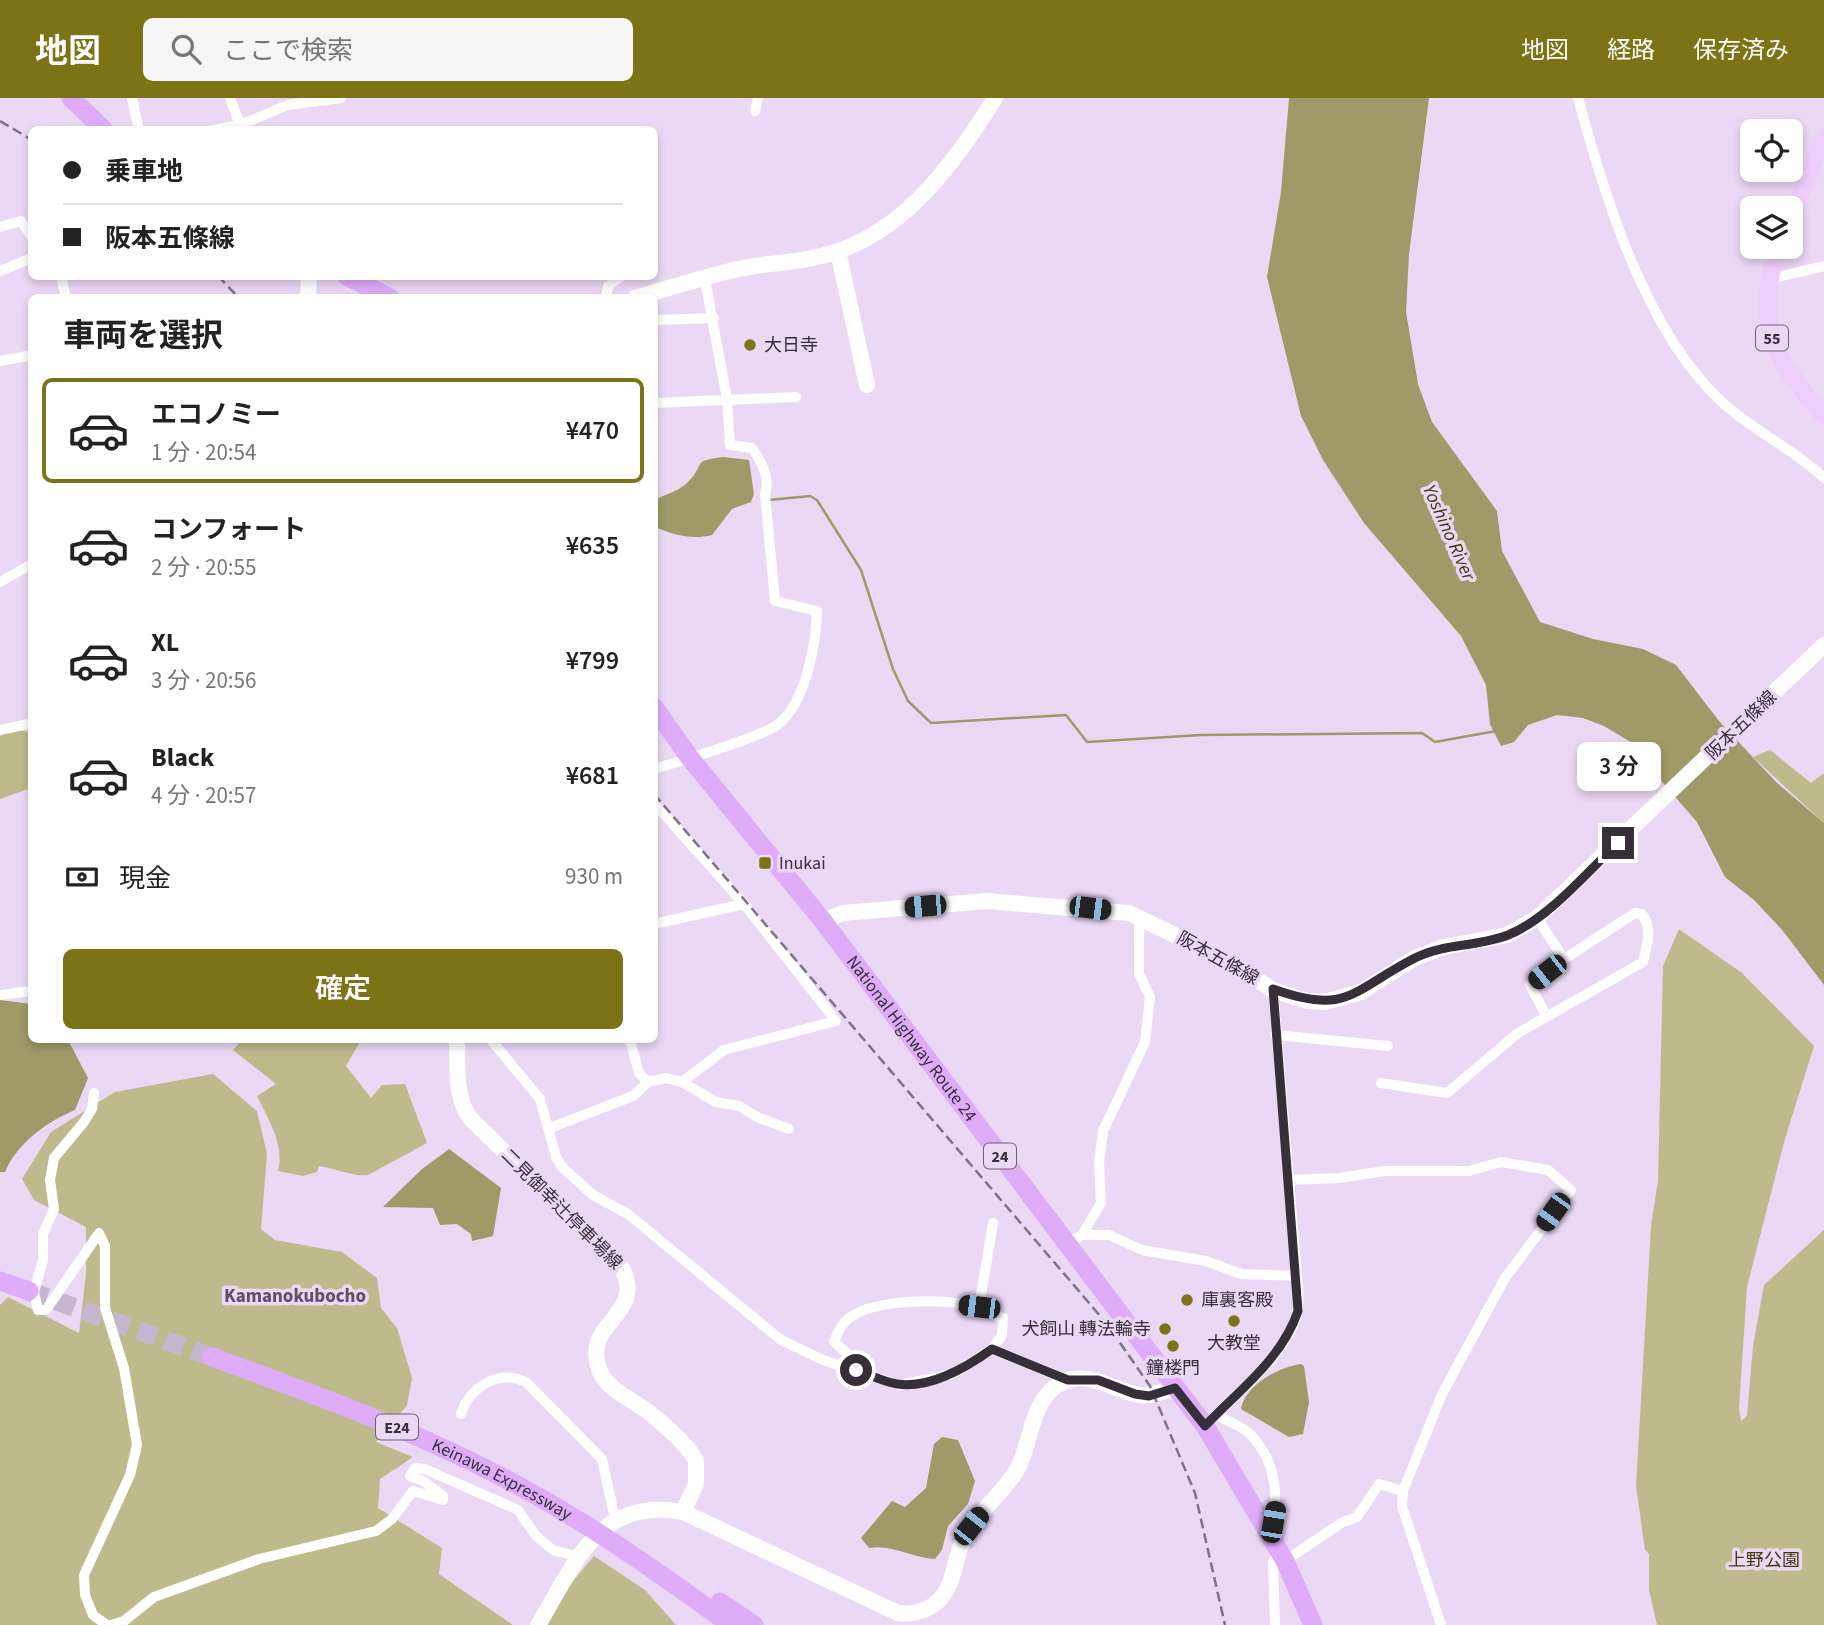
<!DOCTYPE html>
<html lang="ja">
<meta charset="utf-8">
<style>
body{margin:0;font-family:"Source Sans 3","Noto Sans JP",sans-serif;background:#f6f6f6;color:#222;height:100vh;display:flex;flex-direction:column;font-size:26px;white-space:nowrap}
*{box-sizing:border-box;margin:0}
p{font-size:23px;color:#767676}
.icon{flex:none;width:38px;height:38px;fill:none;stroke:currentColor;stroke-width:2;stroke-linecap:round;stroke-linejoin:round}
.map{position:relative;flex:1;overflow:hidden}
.details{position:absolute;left:28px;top:196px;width:630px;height:749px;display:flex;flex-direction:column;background:#fff;border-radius:10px;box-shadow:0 4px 10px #0003}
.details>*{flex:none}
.banner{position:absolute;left:28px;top:28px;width:630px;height:154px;border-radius:10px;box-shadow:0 4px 10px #0003;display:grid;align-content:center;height:154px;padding:0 35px;background:#fff}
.fabs{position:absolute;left:1740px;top:21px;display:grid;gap:14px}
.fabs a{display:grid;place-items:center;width:63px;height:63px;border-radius:10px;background:#fff;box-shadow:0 4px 10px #0003;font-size:35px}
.end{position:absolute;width:32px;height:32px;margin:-16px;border:9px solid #362f3a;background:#fff;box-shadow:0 0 0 4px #fff}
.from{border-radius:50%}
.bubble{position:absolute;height:49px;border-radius:10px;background:#fff;box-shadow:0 4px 10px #0003;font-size:23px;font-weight:600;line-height:49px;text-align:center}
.car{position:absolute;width:21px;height:42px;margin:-21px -10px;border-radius:9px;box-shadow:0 0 5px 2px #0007;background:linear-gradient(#222 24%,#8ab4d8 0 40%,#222 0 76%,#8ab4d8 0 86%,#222 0)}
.banner b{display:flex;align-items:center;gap:24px;height:66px;font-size:26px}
.banner b+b{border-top:2px solid #e0e0e0}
.banner i{width:18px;height:18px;background:#222}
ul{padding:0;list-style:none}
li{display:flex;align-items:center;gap:21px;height:105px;margin:0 14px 10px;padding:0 21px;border:4px solid transparent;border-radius:10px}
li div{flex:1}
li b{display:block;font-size:26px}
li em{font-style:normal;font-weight:600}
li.on{border-color:#7b7316}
li>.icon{width:63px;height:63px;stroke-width:1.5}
h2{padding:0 35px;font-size:32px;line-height:84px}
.pay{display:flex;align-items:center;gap:18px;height:77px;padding:0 35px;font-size:26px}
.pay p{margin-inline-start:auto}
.action{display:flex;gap:14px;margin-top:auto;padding:14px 35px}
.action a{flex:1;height:80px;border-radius:10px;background:#7b7316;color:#fff;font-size:28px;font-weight:600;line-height:80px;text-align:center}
header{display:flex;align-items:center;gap:42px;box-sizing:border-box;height:98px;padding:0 35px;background:#7b7316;color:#fff}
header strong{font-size:33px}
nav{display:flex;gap:38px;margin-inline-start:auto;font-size:24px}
.search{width:490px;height:63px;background:#f6f6f6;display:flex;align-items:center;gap:18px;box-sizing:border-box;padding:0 24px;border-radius:10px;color:#767676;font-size:26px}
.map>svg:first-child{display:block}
.green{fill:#beba8b}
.water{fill:#9f9a67}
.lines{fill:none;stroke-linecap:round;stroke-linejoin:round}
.stream{stroke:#9f9a67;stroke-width:2.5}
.highway-tunnel{stroke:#c7b6d0;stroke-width:19;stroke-dasharray:19 10;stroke-linecap:butt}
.street{stroke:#fff;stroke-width:10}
.secondary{stroke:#fff;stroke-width:16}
.primary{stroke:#eccdfc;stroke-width:18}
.highway{stroke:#dfacfa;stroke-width:19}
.rail{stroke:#7e7284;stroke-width:2.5;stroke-dasharray:10 5;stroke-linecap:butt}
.route{stroke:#362f3a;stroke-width:9}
.poi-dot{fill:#7b7316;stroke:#ebd8f5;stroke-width:2.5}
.labels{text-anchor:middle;stroke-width:7;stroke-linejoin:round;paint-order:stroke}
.shield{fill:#ebd8f5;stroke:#6c6272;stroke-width:2}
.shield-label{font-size:16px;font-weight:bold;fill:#362f3a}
.poi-label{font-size:18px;fill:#362f3a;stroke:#ebd8f5;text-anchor:start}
.street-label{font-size:18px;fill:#362f3a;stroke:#ebd8f5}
.park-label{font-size:18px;fill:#3e3b10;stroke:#ebd8f5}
.water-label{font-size:19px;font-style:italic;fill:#3d390f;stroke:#ebd8f5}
.neighbourhood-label{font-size:19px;font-weight:bold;fill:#5f4f67;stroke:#ebd8f5}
</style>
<header>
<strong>地図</strong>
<div class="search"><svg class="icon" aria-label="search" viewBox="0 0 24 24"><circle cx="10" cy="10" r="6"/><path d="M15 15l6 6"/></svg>ここで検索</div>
<nav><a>地図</a><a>経路</a><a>保存済み</a></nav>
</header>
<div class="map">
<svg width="1824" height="1527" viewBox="0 0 1824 1527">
<rect width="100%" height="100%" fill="#ebd8f5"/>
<g class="green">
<polygon points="12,632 31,634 31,690 0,701 0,638"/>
<polygon points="1770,652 1811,685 1824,675 1824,725 1753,659"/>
<polygon points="1679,831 1742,875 1814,948 1784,1044 1747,1189 1739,1310 1741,1323 1747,1318 1753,1248 1764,1187 1824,1132 1824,1527 1657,1527 1649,1492 1649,1456 1645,1452 1636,1388 1651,1128 1658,1083 1663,868"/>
<path d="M242,942H361L346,968L371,1000L382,987L405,986L427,1045L368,1077C352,1079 335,1070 319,1068L317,1074L303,1078L278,1073C285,1047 268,1021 257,998L276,986L233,952Z"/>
<polygon points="213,976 257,1013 267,1056 261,1131 275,1142 342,1154 377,1180 381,1210 397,1230 412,1280 407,1307 376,1344 413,1359 380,1381 378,1410 442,1450 439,1476 513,1527 0,1527 0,1207 8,1199 79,1235 86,1176 86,1129 34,1102 22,1081 51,1034 115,994"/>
<polygon points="594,1458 645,1492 676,1527 542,1527 554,1506"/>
</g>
<g class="water">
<polygon points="1289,0 1429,0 1409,156 1406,214 1418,286 1432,324 1497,413 1502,453 1540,524 1593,541 1643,551 1676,567 1719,623 1776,684 1824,725 1824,887 1783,833 1754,802 1725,779 1697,724 1663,685 1639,649 1604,628 1583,620 1557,617 1528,627 1514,644 1501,648 1490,626 1486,587 1461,538 1364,425 1323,362 1301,318 1267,179 1281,94"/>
<path d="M723,359L749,362L754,396L751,404L732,411L712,437C691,442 674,437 655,429V402C666,396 681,392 689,383C706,365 691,363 723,359Z"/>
<path d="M0,902L31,906L32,942H68L88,980L75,1012C48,1023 17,1045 5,1074H0Z"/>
<polygon points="449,1051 501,1090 493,1138 472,1143 471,1136 457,1126 440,1127 433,1110 383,1109 422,1071"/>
<path d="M1301,1266L1304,1268L1309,1304L1303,1336L1289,1339L1241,1311C1245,1287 1279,1269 1301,1266Z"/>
<path d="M942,1339L958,1342L975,1383L968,1406L948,1428L942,1452L935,1461C912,1460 892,1446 869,1450L861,1440L892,1403L905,1409L926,1390L934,1346Z"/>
</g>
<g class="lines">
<polyline class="stream" points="769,402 810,398 817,402 861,472 893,571 908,603 931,625 1066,617 1087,644 1201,637 1422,635 1435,644 1496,633"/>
<polyline class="highway-tunnel" points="29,1193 212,1259"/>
<g class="street">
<polyline points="132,0 139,32"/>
<polyline points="230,0 242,32"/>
<path d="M1578,0C1604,97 1646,235 1722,304C1753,333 1794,351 1824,380"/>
<polyline points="755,13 758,0"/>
<polyline points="213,32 240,27 288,7 341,0"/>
<polyline points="0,129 21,123 32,139"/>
<polyline points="1774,172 1773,180 1824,168"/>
<polyline points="0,173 32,160"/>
<polyline points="61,178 66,200"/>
<polyline points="606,200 608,188 622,178"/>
<polyline points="654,222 714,220"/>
<polyline points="0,263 32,257"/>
<polyline points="654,305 796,299"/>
<polyline points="0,484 32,466"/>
<polyline points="0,632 32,625"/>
<path d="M654,671C680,663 765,639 781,624C806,601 816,546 817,513L775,503L765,396C771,381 761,363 752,350L730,347L727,301L705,182"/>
<polyline points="1537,820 1564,861"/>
<polyline points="654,826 744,806"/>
<polyline points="0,897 32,893"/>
<polyline points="1275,937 1388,948"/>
<polyline points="491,942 540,1001 556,1059 562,1069 593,1097 628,1116 781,1242 823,1262 899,1287 953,1276 992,1251 1068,1282"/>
<polyline points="630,942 639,975 648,984"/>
<polyline points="682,984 716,1004 739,1008 757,1019 789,1031"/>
<path d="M1381,985L1447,995L1518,935L1643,864C1647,847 1653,831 1642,816L1635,815L1564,861L1530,887L1546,917"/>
<polyline points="94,995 92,1011 84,1024 54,1060 50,1082 54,1111 43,1136 43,1162 34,1194 38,1212 46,1212 99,1135 105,1148 105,1210 124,1270 137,1347 130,1377 84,1477 85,1497 93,1517 107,1527"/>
<polyline points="550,1030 633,998 648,984 666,980 682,984 724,952 836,923 744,806 654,705"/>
<polyline points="1289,1082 1339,1080 1385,1073 1469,1073 1501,1064 1548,1072 1571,1092 1505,1180 1442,1296 1403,1393 1402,1408 1441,1527"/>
<polyline points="1082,1137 1109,1137 1142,1152 1206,1163 1241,1176 1297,1178"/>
<polyline points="1067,1146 1082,1137 1101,1105 1099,1064 1103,1033 1145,944 1150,899 1139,876 1139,819"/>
<polyline points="979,1209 993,1125"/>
<path d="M856,1272L853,1260L834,1244C837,1236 841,1226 848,1221C873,1200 948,1200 978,1209C987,1212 994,1218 1003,1220L1002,1237L992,1251"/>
<path d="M461,1316C470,1288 501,1270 527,1285L602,1361L615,1421"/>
<path d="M1216,1317C1226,1322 1242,1328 1250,1336C1276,1363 1281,1401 1269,1435"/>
<path d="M1205,1328C1234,1297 1287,1257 1297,1216C1300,1204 1298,1190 1297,1178L1273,892"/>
<polyline points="1285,1463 1341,1425 1357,1419 1379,1386 1403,1393"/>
<polyline points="111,1527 124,1523 154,1499 259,1461 376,1433 392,1421 413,1393 443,1402 443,1398 423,1383 410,1378 415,1370 425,1371 518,1412 536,1438 553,1452 579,1459"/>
<polyline points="1275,1527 1273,1464 1279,1452"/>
</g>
<g class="secondary">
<polyline points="838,153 867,287"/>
<polyline points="308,200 309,178"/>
<path d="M635,200C669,190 704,179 738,171C771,164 805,165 838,153C909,129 957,61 995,0"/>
<polyline points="823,823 843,815 987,803 1129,815 1233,865 1273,892 1307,903 1325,904 1361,894 1415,860 1444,849 1507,837 1537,820 1824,547"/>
<path d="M457,942C458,968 454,997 470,1020L622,1170C646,1219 582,1223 599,1271C606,1291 631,1301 647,1313C665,1327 684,1343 696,1362V1386L683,1414"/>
<path d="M538,1527C575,1467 597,1398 683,1414L898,1515C914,1517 931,1512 941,1500C955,1484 955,1458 964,1440C978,1412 1005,1395 1019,1368C1031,1342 1032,1303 1058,1287C1086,1269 1111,1292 1139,1297C1151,1299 1164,1293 1175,1290"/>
</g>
<g class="primary">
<polyline points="1790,121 1824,40"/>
<path d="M1779,149C1752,220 1774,265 1824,317"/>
</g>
<g class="highway">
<polyline points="71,0 104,32"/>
<polyline points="347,178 390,200"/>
<path id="s1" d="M654,609L690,660L823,823L1205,1328L1285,1463L1313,1527"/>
<polyline points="0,1183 29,1193"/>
<path id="s2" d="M212,1259C316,1297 419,1334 517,1387C592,1427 662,1477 731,1527"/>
<polyline points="720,1504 754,1527"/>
</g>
<g class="rail">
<polyline points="0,23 32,42"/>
<polyline points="218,178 239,200"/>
<polyline points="654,696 1107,1226 1150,1288 1195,1395 1225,1527"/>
</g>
</g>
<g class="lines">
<path class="route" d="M856,1272C869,1276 883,1284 897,1286C929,1291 967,1269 992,1251L1068,1282H1098L1135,1296L1149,1298L1175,1290L1205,1328C1239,1292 1282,1261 1298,1213L1273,891C1349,918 1352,892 1415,860C1444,845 1478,849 1508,837C1547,822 1587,774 1618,745"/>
</g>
<g class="poi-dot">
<circle cx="750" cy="247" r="7"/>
<rect x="758" y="758" width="14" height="14" rx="3.5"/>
<circle cx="1187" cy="1202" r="7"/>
<circle cx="1234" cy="1223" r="7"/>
<circle cx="1165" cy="1231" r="7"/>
<circle cx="1173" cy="1248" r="7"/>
</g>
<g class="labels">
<g class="shield">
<rect x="1756" y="227.5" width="32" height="25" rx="5"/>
<rect x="984" y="1045.5" width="32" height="25" rx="5"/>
<rect x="376" y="1316.5" width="42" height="25" rx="5"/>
</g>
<g class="shield-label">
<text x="1772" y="246">55</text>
<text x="1000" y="1064">24</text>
<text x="397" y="1335">E24</text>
</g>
<g class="poi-label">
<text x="764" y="253">大日寺</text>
<text x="779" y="771">Inukai</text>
<text x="1201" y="1208">庫裏客殿</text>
<text x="1151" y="1237" text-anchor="end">犬飼山 轉法輪寺</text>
<text x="1234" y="1251" text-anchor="middle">大教堂</text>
<text x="1173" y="1276" text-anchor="middle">鐘楼門</text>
</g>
<g class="street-label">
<text transform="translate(1741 627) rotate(-44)" y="6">阪本五條線</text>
<text transform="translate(1218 860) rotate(29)" y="6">阪本五條線</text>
<text dy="6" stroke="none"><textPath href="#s1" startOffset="420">National Highway Route 24</textPath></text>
<text transform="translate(562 1111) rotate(45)" y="6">二見御幸辻停車場線</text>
<text dy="6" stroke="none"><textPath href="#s2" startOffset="315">Keinawa Expressway</textPath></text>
</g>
<g class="park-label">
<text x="1764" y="1468">上野公園</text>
</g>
<g class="water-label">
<text transform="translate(1450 434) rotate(66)" y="7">Yoshino River</text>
</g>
<g class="neighbourhood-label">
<text x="295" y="1204">Kamanokubocho</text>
</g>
</g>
</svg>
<div class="fabs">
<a><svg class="icon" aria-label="locate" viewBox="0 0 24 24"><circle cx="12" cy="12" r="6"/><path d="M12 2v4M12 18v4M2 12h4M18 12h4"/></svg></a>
<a><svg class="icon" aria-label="layers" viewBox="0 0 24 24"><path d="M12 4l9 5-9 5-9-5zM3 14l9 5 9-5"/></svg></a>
</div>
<i class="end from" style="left:856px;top:1272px"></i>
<i class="end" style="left:1618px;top:745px"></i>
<div class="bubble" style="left:1577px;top:644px;width:84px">3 分</div>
<i class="car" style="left:925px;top:808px;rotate:265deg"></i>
<i class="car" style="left:1090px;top:810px;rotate:97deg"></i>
<i class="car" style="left:1547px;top:874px;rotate:232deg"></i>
<i class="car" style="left:1553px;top:1114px;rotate:216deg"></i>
<i class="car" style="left:979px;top:1209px;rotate:277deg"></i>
<i class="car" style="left:1273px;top:1424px;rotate:10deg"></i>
<i class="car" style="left:971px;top:1428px;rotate:38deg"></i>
<div class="banner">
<b><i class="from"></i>乗車地</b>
<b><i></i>阪本五條線</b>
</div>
<section class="details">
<h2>車両を選択</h2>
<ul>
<li class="on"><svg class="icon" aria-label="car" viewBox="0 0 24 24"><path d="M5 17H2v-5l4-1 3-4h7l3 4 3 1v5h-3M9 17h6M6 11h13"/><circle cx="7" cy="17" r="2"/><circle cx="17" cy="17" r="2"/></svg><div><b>エコノミー</b><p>1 分 · 20:54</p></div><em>¥470</em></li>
<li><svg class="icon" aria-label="car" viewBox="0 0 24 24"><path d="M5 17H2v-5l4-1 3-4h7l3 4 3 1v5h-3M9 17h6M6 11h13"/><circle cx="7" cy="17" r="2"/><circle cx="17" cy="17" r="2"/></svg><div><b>コンフォート</b><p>2 分 · 20:55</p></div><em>¥635</em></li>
<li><svg class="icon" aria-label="car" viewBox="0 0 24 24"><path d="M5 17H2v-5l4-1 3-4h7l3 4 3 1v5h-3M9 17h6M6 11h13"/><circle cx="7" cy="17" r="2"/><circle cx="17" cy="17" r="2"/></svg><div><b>XL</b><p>3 分 · 20:56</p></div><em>¥799</em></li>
<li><svg class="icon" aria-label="car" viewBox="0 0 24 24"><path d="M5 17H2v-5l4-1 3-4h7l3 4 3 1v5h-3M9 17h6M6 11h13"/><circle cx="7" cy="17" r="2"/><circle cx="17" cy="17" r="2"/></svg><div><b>Black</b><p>4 分 · 20:57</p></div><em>¥681</em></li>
</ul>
<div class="pay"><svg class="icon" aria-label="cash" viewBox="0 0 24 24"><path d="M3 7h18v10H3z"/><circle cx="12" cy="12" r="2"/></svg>現金<p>930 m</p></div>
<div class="action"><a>確定</a></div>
</section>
</div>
